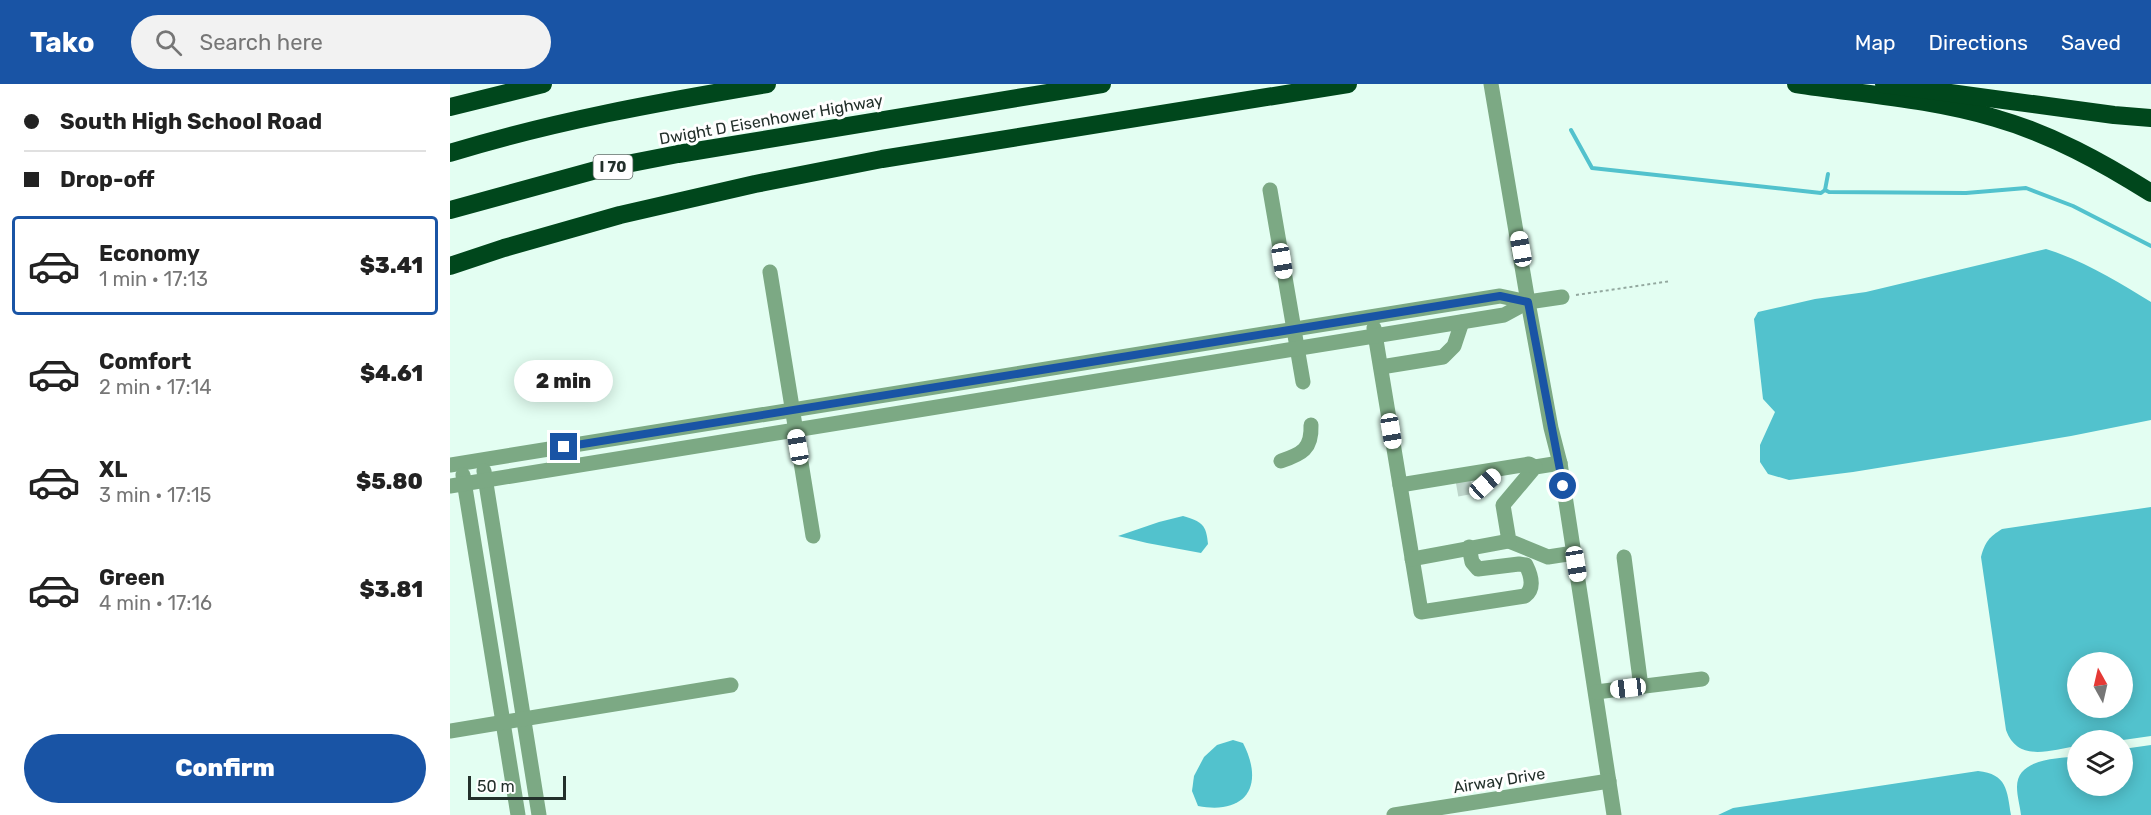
<!DOCTYPE html>
<meta charset="utf-8">
<style>
body{margin:0;font-family:Rubik,sans-serif;background:#f2f2f2;color:#222;height:100vh;display:flex;flex-direction:column;font-size:22px;white-space:nowrap}
*{box-sizing:border-box;margin:0}
p{font-size:20px;color:#767676}
.icon{flex:none;width:33px;height:33px;fill:none;stroke:currentColor;stroke-width:2;stroke-linecap:round;stroke-linejoin:round}
.map{position:relative;flex:1;overflow:hidden}
.sheet{display:flex;flex-direction:column;background:#fff;width:450px}
.sheet>*{flex:none}
.hud{display:grid;align-content:center;height:132px;padding:0 24px;background:#fff}
.needle{width:39px;rotate:352deg}
.buttons{position:absolute;left:1617px;top:568px;display:grid;gap:12px}
.buttons a{display:grid;place-items:center;width:66px;height:66px;border-radius:50%;background:#fff;box-shadow:0 3px 15px #0003;font-size:30px}
.scale{position:absolute;left:18px;bottom:15px;width:98px;box-sizing:border-box;padding-left:6px;border:3px solid #23302b;border-top:0;font-size:16px;line-height:21px;white-space:nowrap;color:#23302b;-webkit-text-stroke:4px #fff;paint-order:stroke}
.end{position:absolute;width:27px;height:27px;margin:-14px;border:8px solid #1954a5;background:#fff;box-shadow:0 0 0 3px #fff}
.from{border-radius:50%}
.bubble{position:absolute;height:42px;border-radius:21px;background:#fff;box-shadow:0 3px 15px #0003;font-size:20px;font-weight:800;line-height:42px;text-align:center}
.car{position:absolute;width:18px;height:36px;margin:-18px -9px;border-radius:8px;box-shadow:0 0 4px 2px #0007;background:linear-gradient(#fff 24%,#345 0 40%,#fff 0 76%,#345 0 86%,#fff 0)}
.hud b{display:flex;align-items:center;gap:21px;height:57px;font-size:22px}
.hud b+b{border-top:2px solid #e0e0e0}
.hud i{width:15px;height:15px;background:#222}
ul{padding:0;list-style:none}
li{display:flex;align-items:center;gap:18px;height:99px;margin:0 12px 9px;padding:0 12px;border:3px solid transparent;border-radius:6px}
li div{flex:1}
li b{display:block;font-size:22px}
li em{font-style:normal;font-weight:800}
li.active{border-color:#1954a5}
li>.icon{width:54px;height:54px;stroke-width:1.5}
.action{display:flex;gap:12px;margin-top:auto;padding:12px 24px}
.action a{flex:1;height:69px;border-radius:36px;background:#1954a5;color:#fff;font-size:24px;font-weight:800;line-height:69px;text-align:center}
header{display:flex;align-items:center;gap:36px;box-sizing:border-box;height:84px;padding:0 30px;background:#1954a5;color:#fff}
header strong{font-size:28px}
nav{display:flex;gap:33px;margin-inline-start:auto;font-size:21px}
.search{width:420px;height:54px;background:#f2f2f2;display:flex;align-items:center;gap:15px;box-sizing:border-box;padding:0 21px;border-radius:33px;color:#767676;font-size:22px}
main{display:flex;flex:1;min-height:0}
.map>svg:first-child{display:block}
.water{fill:#52c2cd;fill-rule:evenodd}
.lines{fill:none;stroke-linecap:round;stroke-linejoin:round}
.stream{stroke:#52c2cd;stroke-width:4}
.minor-tunnel{stroke:#bdd5ca;stroke-width:15;stroke-dasharray:15 8;stroke-linecap:butt}
.path{stroke:#93a89f;stroke-width:2;stroke-dasharray:3 3;stroke-linecap:butt}
.minor{stroke:#7ca984;stroke-width:15}
.highway{stroke:#00471c;stroke-width:18}
.route{stroke:#1954a5;stroke-width:8}
.labels{text-anchor:middle;stroke-width:6;stroke-linejoin:round;paint-order:stroke}
.shield{fill:#fff;stroke:#656e6b;stroke-width:1.5}
.shield-label{font-size:15px;font-weight:bold;fill:#23302b}
.street-label{font-size:16px;fill:#23302b;stroke:#fff}
</style>
<header>
<strong>Tako</strong>
<div class="search"><svg class="icon" aria-label="search" viewBox="0 0 24 24"><circle cx="10" cy="10" r="6"/><path d="M15 15l6 6"/></svg>Search here</div>
<nav><a>Map</a><a>Directions</a><a>Saved</a></nav>
</header>
<main>
<section class="sheet">
<div class="hud">
<b><i class="from"></i>South High School Road</b>
<b><i></i>Drop-off</b>
</div>
<ul>
<li class="active"><svg class="icon" aria-label="car" viewBox="0 0 24 24"><path d="M5 17H2v-5l4-1 3-4h7l3 4 3 1v5h-3M9 17h6M6 11h13"/><circle cx="7" cy="17" r="2"/><circle cx="17" cy="17" r="2"/></svg><div><b>Economy</b><p>1 min · 17:13</p></div><em>$3.41</em></li>
<li><svg class="icon" aria-label="car" viewBox="0 0 24 24"><path d="M5 17H2v-5l4-1 3-4h7l3 4 3 1v5h-3M9 17h6M6 11h13"/><circle cx="7" cy="17" r="2"/><circle cx="17" cy="17" r="2"/></svg><div><b>Comfort</b><p>2 min · 17:14</p></div><em>$4.61</em></li>
<li><svg class="icon" aria-label="car" viewBox="0 0 24 24"><path d="M5 17H2v-5l4-1 3-4h7l3 4 3 1v5h-3M9 17h6M6 11h13"/><circle cx="7" cy="17" r="2"/><circle cx="17" cy="17" r="2"/></svg><div><b>XL</b><p>3 min · 17:15</p></div><em>$5.80</em></li>
<li><svg class="icon" aria-label="car" viewBox="0 0 24 24"><path d="M5 17H2v-5l4-1 3-4h7l3 4 3 1v5h-3M9 17h6M6 11h13"/><circle cx="7" cy="17" r="2"/><circle cx="17" cy="17" r="2"/></svg><div><b>Green</b><p>4 min · 17:16</p></div><em>$3.81</em></li>
</ul>
<div class="action"><a>Confirm</a></div>
</section>
<div class="map">
<svg width="1701" height="731" viewBox="0 0 1701 731">
<rect width="100%" height="100%" fill="#e3fef2"/>
<g class="water">
<path d="M1596,165C1634,177 1667,197 1701,218V336L1621,352L1514,370L1403,388L1339,396L1318,390L1310,378V361L1325,328L1313,315L1304,235L1308,228L1365,215L1416,208Z"/>
<path d="M1701,423V652L1666,657H1628L1627,662C1600,666 1568,679 1556,646L1531,473C1535,458 1539,453 1552,445ZM1628,579H1672V624H1628Z"/>
<path d="M733,432C752,438 756,440 758,460L751,469L697,459L668,452L709,438Z"/>
<path d="M783,656L793,659C815,702 796,731 748,722L742,707L744,692L754,673L767,661Z"/>
<path d="M1701,661V731H1571C1570,722 1567,712 1567,703C1567,674 1607,675 1627,672L1628,702H1672L1673,665Z"/>
<path d="M1528,687C1557,690 1557,706 1561,731H1268L1283,724Z"/>
</g>
<g class="lines">
<g class="stream">
<polyline points="1121,46 1142,84 1371,109 1375,106 1379,108 1516,109 1576,104 1623,122 1701,162"/>
<polyline points="1375,106 1378,90"/>
</g>
<polyline class="minor-tunnel" points="1007,405 1035,400"/>
<polyline class="path" points="1126,211 1221,197"/>
<g class="minor">
<polyline points="1041,0 1078,218 1101,344 1110,379 1164,731"/>
<polyline points="820,106 853,298"/>
<polyline points="320,188 363,452"/>
<path d="M924,244L971,528L1075,512C1085,504 1081,491 1076,481L1069,480L1028,485L1022,478L1019,463"/>
<polyline points="931,283 993,273 1004,262 1012,238"/>
<path d="M831,377C852,370 862,365 861,341"/>
<polyline points="1110,379 1085,383 1053,421 1059,457 1098,473 1124,469"/>
<polyline points="0,381 1050,212 1078,218 1112,213"/>
<polyline points="34,387 89,731"/>
<polyline points="13,391 68,731"/>
<polyline points="950,401 1079,380 1085,383"/>
<polyline points="0,402 1054,231 1078,218"/>
<polyline points="1174,473 1191,603"/>
<polyline points="962,475 1059,457"/>
<polyline points="1146,608 1252,595"/>
<polyline points="0,647 281,601"/>
<polyline points="944,731 1159,697"/>
</g>
<g class="highway">
<path d="M1346,0C1411,10 1482,15 1545,34C1601,50 1652,78 1701,109"/>
<polyline points="1434,0 1664,31 1701,34"/>
<polyline points="0,23 93,0"/>
<path d="M0,69C104,37 210,18 317,0"/>
<polyline points="0,126 146,86 228,70 652,0"/>
<polyline points="0,182 54,164 170,131 305,100 432,75 898,0"/>
</g>
</g>
<g class="lines">
<polyline class="route" points="114,363 1050,212 1078,218 1113,402"/>
</g>
<g class="labels">
<rect class="shield" x="143.5" y="71" width="39" height="24" rx="4.5"/>
<g class="shield-label">
<text x="163" y="88">I 70</text>
</g>
<g class="street-label">
<text transform="translate(321 35) rotate(-10)" y="6">Dwight D Eisenhower Highway</text>
<text transform="translate(1049 696) rotate(-9)" y="6">Airway Drive</text>
</g>
</g>
</svg>
<div class="buttons">
<a><svg class="needle" viewBox="-14 -14 28 28"><path d="M0-13l5 13h-10z" fill="#e53935"/><path d="M0 13l5-13h-10z" fill="#767676"/></svg></a>
<a><svg class="icon" aria-label="layers" viewBox="0 0 24 24"><path d="M12 4l9 5-9 5-9-5zM3 14l9 5 9-5"/></svg></a>
</div>
<div class="scale">50 m</div>
<i class="end from" style="left:1113px;top:402px"></i>
<i class="end" style="left:114px;top:363px"></i>
<div class="bubble" style="left:64px;top:276px;width:99px">2 min</div>
<i class="car" style="left:1071px;top:165px;rotate:350deg"></i>
<i class="car" style="left:832px;top:177px;rotate:171deg"></i>
<i class="car" style="left:941px;top:347px;rotate:171deg"></i>
<i class="car" style="left:348px;top:363px;rotate:350deg"></i>
<i class="car" style="left:1035px;top:400px;rotate:48deg"></i>
<i class="car" style="left:1126px;top:480px;rotate:171deg"></i>
<i class="car" style="left:1178px;top:604px;rotate:263deg"></i>
</div>
</main>
